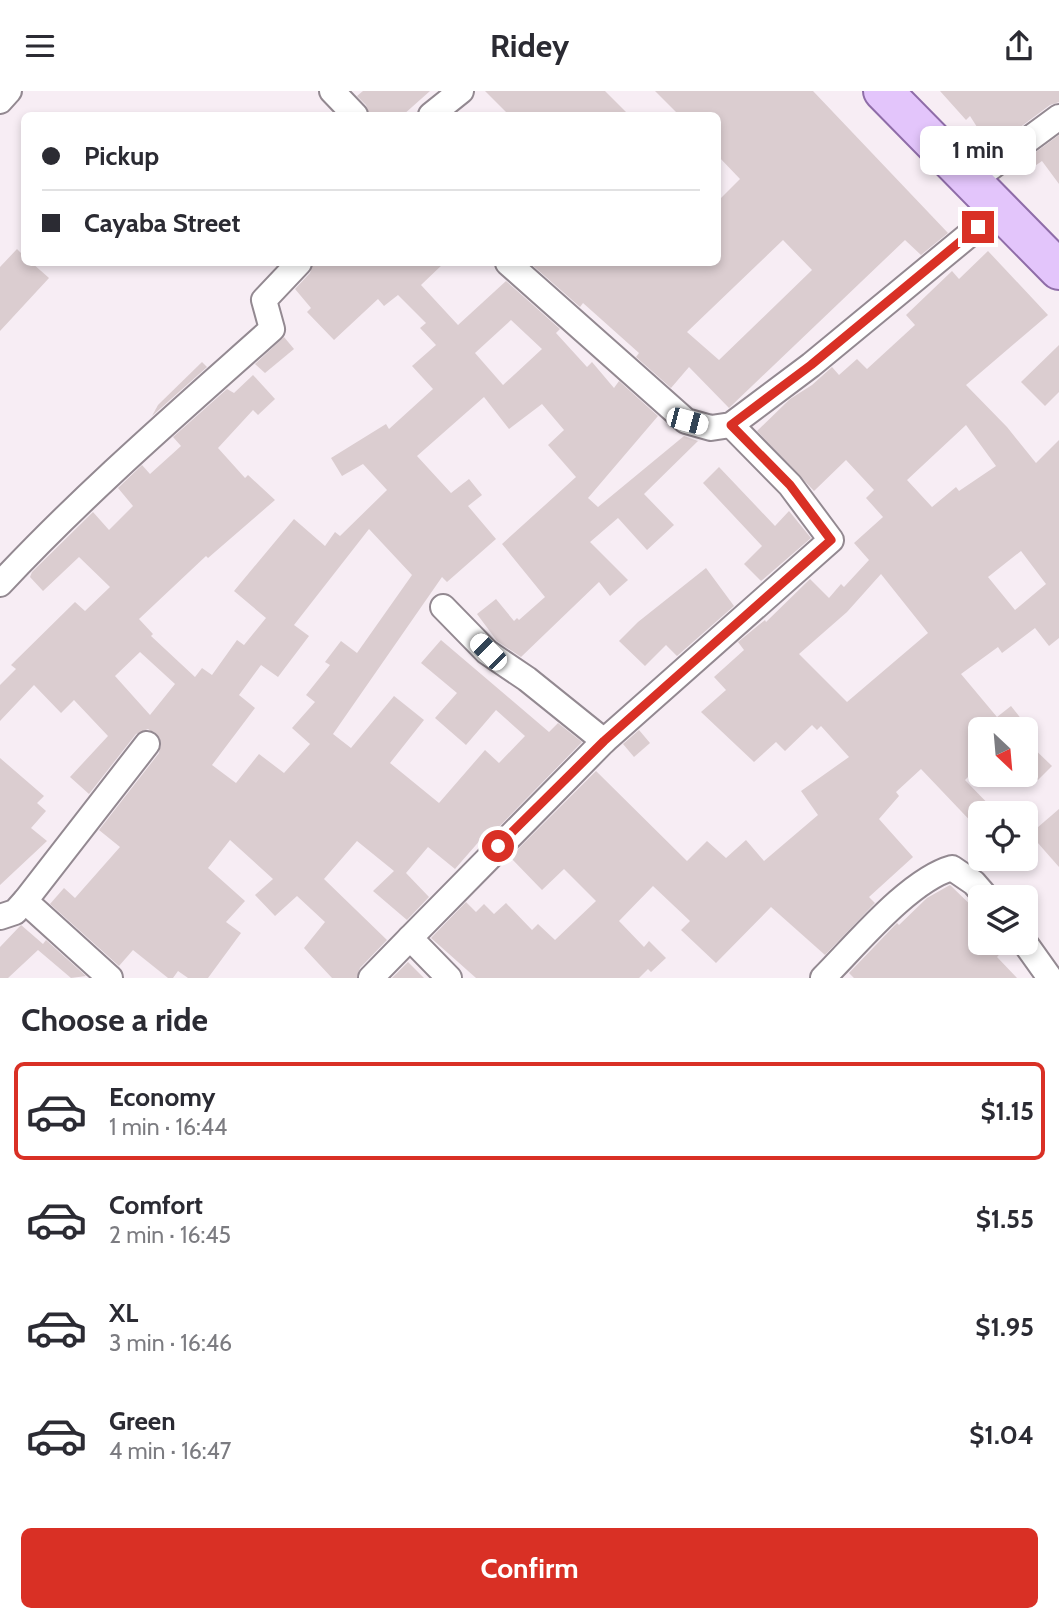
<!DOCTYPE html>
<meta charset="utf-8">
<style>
body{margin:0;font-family:Cabin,sans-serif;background:#f2f2f3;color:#2b2b33;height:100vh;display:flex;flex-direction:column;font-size:26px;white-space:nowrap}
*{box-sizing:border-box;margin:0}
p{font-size:23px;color:#7c7c81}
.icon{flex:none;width:38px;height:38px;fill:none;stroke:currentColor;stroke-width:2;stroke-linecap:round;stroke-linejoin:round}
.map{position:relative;height:887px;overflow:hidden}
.details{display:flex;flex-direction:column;background:#fff;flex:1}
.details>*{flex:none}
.banner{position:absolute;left:21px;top:21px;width:700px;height:154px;border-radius:10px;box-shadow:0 4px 10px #0003;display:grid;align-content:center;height:154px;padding:0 21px;background:#fff}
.needle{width:46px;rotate:154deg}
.controls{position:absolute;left:968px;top:626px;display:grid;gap:14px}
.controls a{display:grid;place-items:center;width:70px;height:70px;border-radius:10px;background:#fff;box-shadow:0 4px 10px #0003;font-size:35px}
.end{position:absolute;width:32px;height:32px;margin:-16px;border:9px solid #d93025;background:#fff;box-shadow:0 0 0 4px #fff}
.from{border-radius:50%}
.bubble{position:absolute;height:49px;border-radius:10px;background:#fff;box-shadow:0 4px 10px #0003;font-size:23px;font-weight:800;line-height:49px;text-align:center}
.car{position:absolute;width:21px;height:42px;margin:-21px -10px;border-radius:9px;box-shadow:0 0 5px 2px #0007;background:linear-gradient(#fff 24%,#345 0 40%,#fff 0 76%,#345 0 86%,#fff 0)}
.banner b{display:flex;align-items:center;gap:24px;height:66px;font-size:26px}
.banner b+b{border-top:2px solid #e1e1e2}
.banner i{width:18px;height:18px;background:#2b2b33}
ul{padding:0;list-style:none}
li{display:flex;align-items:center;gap:21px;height:98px;margin:0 14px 10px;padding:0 7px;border:4px solid transparent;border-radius:10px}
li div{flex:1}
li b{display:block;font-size:26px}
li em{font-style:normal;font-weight:800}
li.active{border-color:#d93025}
li>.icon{width:63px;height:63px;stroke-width:1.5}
h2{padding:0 21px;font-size:32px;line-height:84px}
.primary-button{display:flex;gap:14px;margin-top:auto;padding:14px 21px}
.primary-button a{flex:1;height:80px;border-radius:10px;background:#d93025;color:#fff;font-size:28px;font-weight:800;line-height:80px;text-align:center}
header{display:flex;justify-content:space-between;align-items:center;height:91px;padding:0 21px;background:#fff;font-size:32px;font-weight:800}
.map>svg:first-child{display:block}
.building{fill:#dbcdd0;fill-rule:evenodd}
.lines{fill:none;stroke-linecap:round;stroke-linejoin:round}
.minor-casing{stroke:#938991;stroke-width:28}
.primary-casing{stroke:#8f6da8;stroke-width:42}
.minor{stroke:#fff;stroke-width:24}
.primary{stroke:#e3c5fb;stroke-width:38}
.route{stroke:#d93025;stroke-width:9}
</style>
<header><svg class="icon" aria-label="menu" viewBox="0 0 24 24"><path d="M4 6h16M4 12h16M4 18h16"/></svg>Ridey<svg class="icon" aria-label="share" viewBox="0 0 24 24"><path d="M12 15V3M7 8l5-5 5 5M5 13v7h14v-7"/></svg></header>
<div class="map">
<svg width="1059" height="887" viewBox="0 0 1059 887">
<rect width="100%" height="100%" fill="#f7edf4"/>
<g class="building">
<polygon points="363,0 430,0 403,24 369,24 366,14 357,5"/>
<polygon points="485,0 605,0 629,24 509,24"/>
<path d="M655,0H813L948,142L921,164L905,149L729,317L689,276L671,297L636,266L639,262L583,212L580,216L530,172H718V110L740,88L718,65V24H679ZM783,149L812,179L719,269L687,241Z"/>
<polygon points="940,0 1059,0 1059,11 1050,14 991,58 970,25 966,29"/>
<polygon points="1059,44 1059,93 1042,70 1023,83 1017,75"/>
<polygon points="17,158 24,165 24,172 32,172 49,187 0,240 0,176"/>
<path d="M988,160L1048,224L966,294L1007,336L1036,372L1059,349V547L1049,555L1035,537L1002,562L998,556L961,583L997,626L1011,615L1030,639H980V674L965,689L998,723H980V740L921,678L896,701L899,705L879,728L913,766L869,806L875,812L825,864L771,816L716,872L681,839L690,830L653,795L619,830L644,856L649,850L666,867L651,881L648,878L639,887H476L431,847L466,811L476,821L484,813L494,823L506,812L532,839L538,833L555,849L596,810L564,778L542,799L510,766L596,680L687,770L707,750L726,767L746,749L764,770L818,724L801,700L849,666L821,635L817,639L812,634L785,660L776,651L754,671L701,621L726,599L714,586L744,559L738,551L765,529L766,531L810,488L829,507L841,493L844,496L869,469L854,452L883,426L866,407L874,399L846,369L814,400L757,340L790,308L812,294L832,276L839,284L857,268L867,278L915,234L906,224L952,180L959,188ZM966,334L996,375L959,400L956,396L932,416L907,389ZM1021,460L1046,493L1015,519L988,486ZM881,483L928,542L847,611L799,563L847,521Z"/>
<path d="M313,172H444L421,194L458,234L506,190L560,238L556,242L587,276L592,271L614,297L619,290L658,325L588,407L598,416L684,345L698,350L644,403L674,434L647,459L618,427L590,451L628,489L610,505L599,491L521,566L497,550L477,523L496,508L514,530L517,527L519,529L545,506L502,453L576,386L548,354L564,339L542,313L509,338L484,306L417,365L451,402L469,388L482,404L468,415L496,448L447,491L442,486L333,643L351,657L394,605L424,629L390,672L439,712L485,659L499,672L525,645L496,619L466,654L435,627L457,602L421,572L441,549L549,641L558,632L582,651L485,750L482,747L455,778L428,756L406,782L429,806L407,829L373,800L394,780L357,750L324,788L387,849L360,877L357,887H332L304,857L325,831L297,805L275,825L255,804L273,788L230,749L208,777L245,810L226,831L241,842L208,887H188L178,880L173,887H168L133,859L119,875L50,813L64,797L75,807L120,756L99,739L159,662L160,647L148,638L136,643L89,703L70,686L108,645L74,609L61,622L34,594L0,630V594L16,578L11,574L75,511L85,520L110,496L79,466L43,500L30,486L32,481L93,421L109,439L133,415L118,397L142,374L150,383L181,355L173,346L227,298L234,302L253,284L275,308L258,324L253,319L218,357L245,387L248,384L275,409L208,467L206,465L139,528L153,543L151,545L195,586L202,577L212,584L237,549L244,554L266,527L234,500L294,428L325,455L335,441L340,445L387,399L363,373L342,385L331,367L386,333L389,338L433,298L412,275L436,254L420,237L426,232L398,204L384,215L378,208L334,249L307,221L311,217L295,198L310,182ZM511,229L542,258L503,294L475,262ZM369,438L412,484L357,562L341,550L325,571L330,574L306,604L315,611L292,637L310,653L284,682L259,663L236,692L212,674L255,617L239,604L261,574L278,586L309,545L294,534ZM140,561L175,593L150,624L115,585Z"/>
<polygon points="284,246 294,258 265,282 255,273"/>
<polygon points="1059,254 1059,301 1045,315 1021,291"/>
<polygon points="202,271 207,276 152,325 158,314"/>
<polygon points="719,376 775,435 789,420 811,447 761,490 744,473 762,455 703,392"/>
<polygon points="706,477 734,515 677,565 666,554 645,575 619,550 638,531"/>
<polygon points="639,639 650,652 634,666 623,653"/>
<polygon points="1026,650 1052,675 1038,689 1026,677"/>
<polygon points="0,667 44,705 37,712 46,720 31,737 47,750 0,794"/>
<polygon points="1059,718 1059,776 1030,743"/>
<polygon points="950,794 980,823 980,852 1010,852 997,866 1017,887 854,887 849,882 897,832 899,834 927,807"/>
<polygon points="21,834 43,853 46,849 86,885 71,887 38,859 8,887 0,887 0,856"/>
<polygon points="408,871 424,887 392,887"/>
</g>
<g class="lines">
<g class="minor-casing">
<g id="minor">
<polyline points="332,0 355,24"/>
<polyline points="0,10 9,0"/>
<polyline points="431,24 461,0"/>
<polyline points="971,91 1059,26"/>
<polyline points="508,172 686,330 711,337 731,334 811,274 999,119"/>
<path d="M0,493C85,402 179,321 272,238L264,209L299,172"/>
<polyline points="443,516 487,561 527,588 604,650"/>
<polyline points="25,810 110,887"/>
<polyline points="0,826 15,821 25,810 147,653"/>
<polyline points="1025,852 1050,887"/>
<polyline points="371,887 410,847"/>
<polyline points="449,887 410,847 604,650 831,449 790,394 731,334"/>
<path d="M823,887C856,854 909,789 952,777L974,792L987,807"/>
</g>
</g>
<g class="primary-casing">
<polyline id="primary" points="883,0 1059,179"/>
</g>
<use href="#minor" class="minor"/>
<use href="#primary" class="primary"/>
</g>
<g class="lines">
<polyline class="route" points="498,755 604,650 831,449 790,394 731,334 811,274 978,136"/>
</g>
</svg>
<div class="controls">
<a><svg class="needle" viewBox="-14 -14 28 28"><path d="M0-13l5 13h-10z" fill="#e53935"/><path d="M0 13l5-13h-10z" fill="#7c7c81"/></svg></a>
<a><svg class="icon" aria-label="locate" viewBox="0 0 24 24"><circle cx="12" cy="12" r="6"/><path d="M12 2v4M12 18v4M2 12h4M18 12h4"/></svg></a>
<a><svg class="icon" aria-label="layers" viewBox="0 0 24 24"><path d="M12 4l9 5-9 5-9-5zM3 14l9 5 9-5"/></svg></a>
</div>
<i class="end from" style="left:498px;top:755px"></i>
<i class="end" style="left:978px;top:136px"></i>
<div class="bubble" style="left:920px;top:35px;width:116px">1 min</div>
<i class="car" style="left:687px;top:330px;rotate:105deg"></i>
<i class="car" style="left:488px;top:561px;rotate:315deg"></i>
<div class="banner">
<b><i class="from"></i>Pickup</b>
<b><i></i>Cayaba Street</b>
</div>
</div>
<section class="details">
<h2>Choose a ride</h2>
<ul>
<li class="active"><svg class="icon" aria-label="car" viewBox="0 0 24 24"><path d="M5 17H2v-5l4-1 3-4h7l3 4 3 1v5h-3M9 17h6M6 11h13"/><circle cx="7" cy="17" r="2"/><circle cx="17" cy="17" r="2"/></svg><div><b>Economy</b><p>1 min · 16:44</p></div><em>$1.15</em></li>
<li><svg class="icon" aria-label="car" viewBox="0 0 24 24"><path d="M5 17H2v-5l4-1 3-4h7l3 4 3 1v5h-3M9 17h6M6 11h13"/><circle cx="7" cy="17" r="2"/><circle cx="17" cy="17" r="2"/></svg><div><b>Comfort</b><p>2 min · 16:45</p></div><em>$1.55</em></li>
<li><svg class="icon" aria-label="car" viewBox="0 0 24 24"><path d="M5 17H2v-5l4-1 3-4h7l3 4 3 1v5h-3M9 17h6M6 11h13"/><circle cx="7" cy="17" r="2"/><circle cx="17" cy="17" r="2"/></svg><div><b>XL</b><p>3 min · 16:46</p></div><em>$1.95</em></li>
<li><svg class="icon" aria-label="car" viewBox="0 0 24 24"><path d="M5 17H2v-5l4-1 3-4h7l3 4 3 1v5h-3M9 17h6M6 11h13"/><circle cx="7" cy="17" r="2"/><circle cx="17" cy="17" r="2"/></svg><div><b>Green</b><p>4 min · 16:47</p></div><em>$1.04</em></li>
</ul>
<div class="primary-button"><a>Confirm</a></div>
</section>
